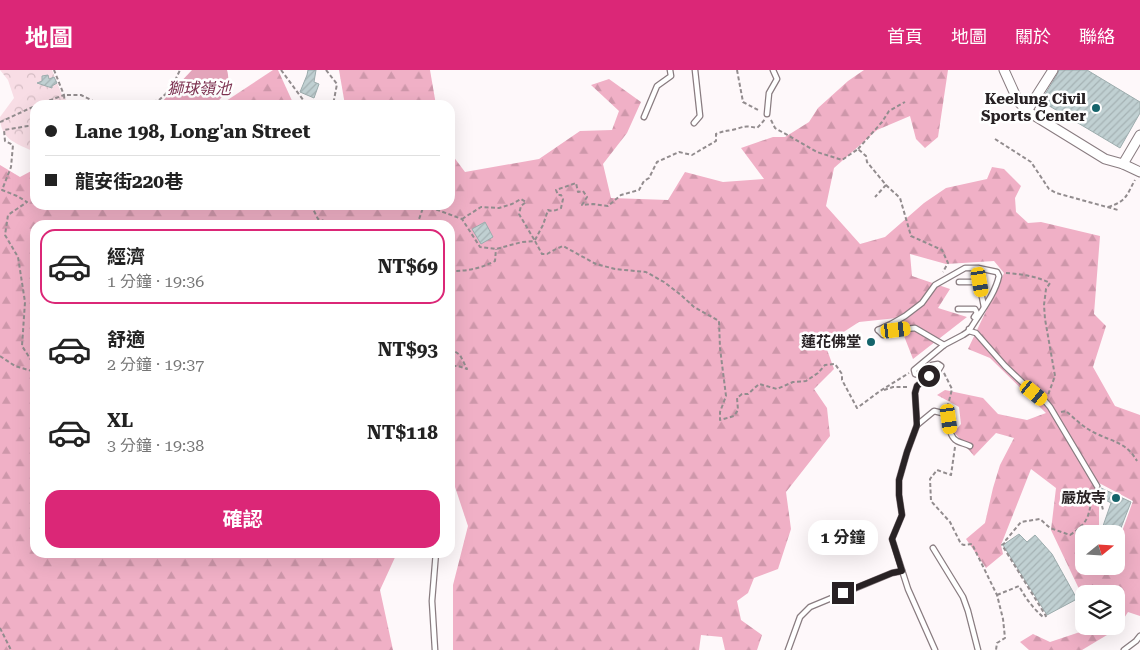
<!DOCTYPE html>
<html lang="zh-TW">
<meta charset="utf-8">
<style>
body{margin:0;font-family:"Roboto Serif","Noto Sans TC",serif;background:#f2f2f2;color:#222;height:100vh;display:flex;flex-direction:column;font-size:19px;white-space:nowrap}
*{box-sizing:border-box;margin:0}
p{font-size:16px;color:#767676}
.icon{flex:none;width:28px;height:28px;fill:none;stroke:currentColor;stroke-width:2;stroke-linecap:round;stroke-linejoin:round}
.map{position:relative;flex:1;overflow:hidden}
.panel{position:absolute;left:30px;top:150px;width:425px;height:338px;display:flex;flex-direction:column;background:#fff;border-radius:15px;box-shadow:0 5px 20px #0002}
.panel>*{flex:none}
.guide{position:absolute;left:30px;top:30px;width:425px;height:110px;border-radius:15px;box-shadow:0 5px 20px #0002;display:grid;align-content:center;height:110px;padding:0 15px;background:#fff}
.needle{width:32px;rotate:72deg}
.controls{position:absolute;left:1075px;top:455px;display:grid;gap:10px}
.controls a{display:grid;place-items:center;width:50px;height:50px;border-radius:10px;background:#fff;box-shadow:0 5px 20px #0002;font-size:25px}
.end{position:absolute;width:22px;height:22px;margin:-11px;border:6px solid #282224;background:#fff;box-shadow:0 0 0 2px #fff}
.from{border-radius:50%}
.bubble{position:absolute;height:35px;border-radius:15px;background:#fff;box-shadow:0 5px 20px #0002;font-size:16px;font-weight:700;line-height:35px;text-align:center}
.car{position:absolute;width:15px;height:30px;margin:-15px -8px;border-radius:6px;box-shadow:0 0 4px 1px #0007;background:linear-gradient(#f5c518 24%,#345 0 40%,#f5c518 0 76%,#345 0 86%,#f5c518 0)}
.guide b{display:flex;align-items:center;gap:18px;height:48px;font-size:19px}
.guide b+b{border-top:1px solid #e0e0e0}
.guide i{width:12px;height:12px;background:#222}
ul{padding:9px 0 0;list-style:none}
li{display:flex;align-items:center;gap:15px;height:75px;margin:0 10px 8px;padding:0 5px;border:2px solid transparent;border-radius:15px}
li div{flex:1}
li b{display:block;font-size:19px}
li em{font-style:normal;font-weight:700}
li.on{border-color:#db2777}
li>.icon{width:45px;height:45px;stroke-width:1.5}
.action{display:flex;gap:10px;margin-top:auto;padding:10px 15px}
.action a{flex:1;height:58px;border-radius:15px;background:#db2777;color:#fff;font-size:20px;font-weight:700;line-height:58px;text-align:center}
header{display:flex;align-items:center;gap:30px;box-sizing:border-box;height:70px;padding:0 25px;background:#db2777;color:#fff}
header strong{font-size:24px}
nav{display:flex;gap:28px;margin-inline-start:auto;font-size:18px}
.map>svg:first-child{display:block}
.forest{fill:url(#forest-firs);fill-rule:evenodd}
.park{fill:url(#park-crowns)}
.water{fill:#e3a4ba}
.building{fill:url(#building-hatch);stroke:#9cacad}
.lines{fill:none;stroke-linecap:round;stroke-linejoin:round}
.service-casing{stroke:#897c80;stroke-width:7}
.minor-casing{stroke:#897c80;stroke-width:11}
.path{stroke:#928c8e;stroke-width:2;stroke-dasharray:4 2.5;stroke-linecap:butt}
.service{stroke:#fff;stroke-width:4.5}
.minor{stroke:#fff;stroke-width:9}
.route{stroke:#282224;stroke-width:6}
.poi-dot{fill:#15646b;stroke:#fff;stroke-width:2}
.labels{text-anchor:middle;stroke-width:5;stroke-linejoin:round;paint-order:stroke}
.poi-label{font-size:15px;font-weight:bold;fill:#282224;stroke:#fff;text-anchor:end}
.water-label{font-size:16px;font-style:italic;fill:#7e3352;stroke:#fff}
</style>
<header>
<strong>地圖</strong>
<nav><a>首頁</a><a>地圖</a><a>關於</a><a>聯絡</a></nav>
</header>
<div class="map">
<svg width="1140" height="580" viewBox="0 0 1140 580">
<defs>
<pattern id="forest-firs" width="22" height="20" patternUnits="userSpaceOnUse" patternTransform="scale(1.25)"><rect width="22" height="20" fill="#f0b0c6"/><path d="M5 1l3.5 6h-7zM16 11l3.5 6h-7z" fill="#ce97aa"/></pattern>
<pattern id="park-crowns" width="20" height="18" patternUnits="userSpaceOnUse" patternTransform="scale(1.25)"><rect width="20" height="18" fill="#f8dde5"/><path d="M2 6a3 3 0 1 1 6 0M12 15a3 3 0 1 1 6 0" fill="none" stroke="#d5bdc4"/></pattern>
<pattern id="building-hatch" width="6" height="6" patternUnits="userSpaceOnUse" patternTransform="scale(1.25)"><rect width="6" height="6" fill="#c0d0d2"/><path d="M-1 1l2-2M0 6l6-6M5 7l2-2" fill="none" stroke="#a5b2b4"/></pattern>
</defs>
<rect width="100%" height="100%" fill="#fef8fa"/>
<g class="forest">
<polygon points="273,0 278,0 294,35 220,35"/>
<polygon points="339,0 430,0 436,35 345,35"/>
<path d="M864,0H948L938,67L925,78L916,69L910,46L877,60L834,98L826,136L860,174L885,167L924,133L946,118L987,109L992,97L1004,99L1021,116L1015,128L1016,142L1028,153L1041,152L1100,166L1094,244L1106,256L1093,297L1115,336L1140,345V546L1128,542L1117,559L1082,580H1029L1020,572L1033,564L1050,572L1080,562L1084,551V556H1116V524H1084V547L1080,521L1051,460L1056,418L1031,399L1001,475L1003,484L986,498L966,469L985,453L993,418L1000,395L1014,368L996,363L974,386L954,362L961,354L959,337L937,325L945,320L983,328L998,344L1027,350L1046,343L990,288L968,279L1004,203L994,191L946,194L910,184L912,206L950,219L938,238L967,247L913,289L897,248L859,252L825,274L834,299L814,319L827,338L830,366L786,422L791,459L778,499L754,508L748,523L737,531L741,550L762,565L757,580H725L722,567L701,565L699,580H453V515L468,456L455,417L450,410V155H35V482L397,483L380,520L393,580H0V95L20,107L35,99V135H450V82L465,102L539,89L580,61L612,60L619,41L591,15L609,9L641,32L627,63L603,94L611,128L668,130L685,102L723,112L764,109L741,78L773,67H785L809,52L818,38L848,11ZM1099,413L1133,431L1120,467L1116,466V496H1084V464H1112L1099,458Z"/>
</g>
<path class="park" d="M0,0H52L62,25L71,35H35V82C18,74 0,70 0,47L14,28L8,10Z"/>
<path class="water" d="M192,0H227C231,14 225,27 213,35H159Z"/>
<g class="building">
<polygon points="308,0 316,0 314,12 319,14 314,28 300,22 307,5"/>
<polygon points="1059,0 1087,0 1140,32 1140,43 1120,78 1041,31 1058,3"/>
<polygon points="48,5 49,9 54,7 57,13 52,16 52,18 37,13 42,11 42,6"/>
<polygon points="485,152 493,167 481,174 472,159"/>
<polygon points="1101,418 1131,432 1119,463 1103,456 1111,433 1102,428 1100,419"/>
<polygon points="1019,464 1027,472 1035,465 1052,484 1077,529 1047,545 1003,475"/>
</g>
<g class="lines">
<g class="service-casing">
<g id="service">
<polyline points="767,44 769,23 777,9 773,0"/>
<polyline points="644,47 657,16 671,6 670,0"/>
<polyline points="694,53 700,46 695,0"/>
<polyline points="959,212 979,212 984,237"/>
<polyline points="958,239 975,239 977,243 974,247"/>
<polyline points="969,259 969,261 976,263 1005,296 1024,314 1045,331 1050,337 1097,416"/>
<path d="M878,260L891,254L905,246L922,233L935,215L965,198H978L997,202L999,206C995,225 979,244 969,261L963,265L944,275L914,300L915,304L919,305L932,295L938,294L941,296L938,301L929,306L917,316L915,323L917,355L907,382L899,410V425L902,445L892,469L908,519L935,580"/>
<polyline points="878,260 883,265 896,260 915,258 944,275"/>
<path d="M917,355L934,341L946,344C950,353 948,366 957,371C961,373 966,374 970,376"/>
<polyline points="933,478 963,527 968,541 978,580"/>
<polyline points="435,580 432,531 436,482"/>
<polyline points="788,580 800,547 810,537 892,503 902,501"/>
<polyline points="1124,580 1136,571 1140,566"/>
</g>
</g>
<g class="minor-casing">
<g id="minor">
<polyline points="1004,0 1018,31 1027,41 1105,89 1123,94 1140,102"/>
<polyline points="1027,41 1053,0"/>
<polyline points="1123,94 1140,65"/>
</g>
</g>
<g class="path">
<polyline points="281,0 304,31 300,35"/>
<polyline points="326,0 337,14 333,35"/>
<polyline points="737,0 743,32 760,41"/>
<polyline points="37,35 64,25 54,0"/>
<polyline points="65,35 64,25 81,25 101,35"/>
<polyline points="140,35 159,30 171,19 180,0"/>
<polyline points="771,50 775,58 817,82 842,90 858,79 866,86 867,92 886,115 875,127"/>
<polyline points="0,52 35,36"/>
<polyline points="35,56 28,56 4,60 5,71 13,75 11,97 2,120 17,126 27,132 8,145 5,165 18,187 25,232 22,276 35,296"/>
<polyline points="995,69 1031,92 1049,119 1056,123 1118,140"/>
<polyline points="858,79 882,52 889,41 905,32"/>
<polyline points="886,115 900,128 911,166 942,180 948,193 943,202"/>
<polyline points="311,135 318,149 336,155"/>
<polyline points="424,135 462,149 480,177 496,179 522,172 535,171 542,184 547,184 556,179 563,176 596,194 615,199 646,202 664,212 681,225 694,237 719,251 720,278 726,326 720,342 720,350 734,346 738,340 737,328 742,324 748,324 759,314 777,319 793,312 806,311 818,303 825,295 835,294 842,304 842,310 857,338 880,321 909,303"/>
<path d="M1108,137C1127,131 1126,126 1135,110"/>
<polyline points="462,149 481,137 499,138 512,134 521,129 526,132 521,136 519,144 535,171"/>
<polyline points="417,155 424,135 422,135"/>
<path d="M535,170L543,155L548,140C552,142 557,140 561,138L563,129L561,125H558L556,120L576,113L578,122L583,121L587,127L582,135L593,134L608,136L621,125L639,120L644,111L649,108L657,92L679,82L692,85L716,71V64C723,61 726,61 732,60C745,57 743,55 757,58L761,54L765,49"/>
<path d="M450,200L451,201C468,201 479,199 495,191L496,179"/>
<path d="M1006,203C1021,204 1036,206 1050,213L1046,219L1044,235L1045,249L1055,306L1048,325"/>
<polyline points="450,278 460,285 467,299 458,296 450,296"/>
<polyline points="0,286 15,296 35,302"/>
<polyline points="944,303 952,319 947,339"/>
<polyline points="884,320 893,317 909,317"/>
<path d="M1061,342L1066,341C1075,349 1084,358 1095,363C1113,372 1126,372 1137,391"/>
<polyline points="955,377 951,405 937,400 930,409 931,431 950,452 961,474 964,475 972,474 997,525 1003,549 1005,568 997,573 996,580"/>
<polyline points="1099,423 1103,440"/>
<path d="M997,525L1019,516C1026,529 1033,538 1043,547L1046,546L1002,475L1006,472V470L1021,452L1040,449L1050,458L1070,465C1092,450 1087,445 1094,422"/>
<polyline points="0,558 11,580"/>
</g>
<use href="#service" class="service"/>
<use href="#minor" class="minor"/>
</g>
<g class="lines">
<polyline class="route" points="843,523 892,503 902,501 892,469 902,445 899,425 899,410 907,382 917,355 915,323 917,316 929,306"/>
</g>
<g class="poi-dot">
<circle cx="1096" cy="38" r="5"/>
<circle cx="871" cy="272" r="5"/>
<circle cx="1116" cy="428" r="5"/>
</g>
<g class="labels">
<g class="poi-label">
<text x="1086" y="34">Keelung Civil<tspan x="1086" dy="17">Sports Center</tspan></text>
<text x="861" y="277">蓮花佛堂</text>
<text x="1106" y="433">嚴放寺</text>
</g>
<g class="water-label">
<text x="199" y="24">獅球嶺池</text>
</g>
</g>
</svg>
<div class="controls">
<a><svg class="needle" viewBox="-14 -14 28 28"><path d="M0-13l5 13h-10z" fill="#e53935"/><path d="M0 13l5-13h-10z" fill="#767676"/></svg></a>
<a><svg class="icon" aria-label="layers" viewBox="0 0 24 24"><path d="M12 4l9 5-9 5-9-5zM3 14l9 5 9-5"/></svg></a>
</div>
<i class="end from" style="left:929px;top:306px"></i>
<i class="end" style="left:843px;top:523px"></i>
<div class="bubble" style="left:808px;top:450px;width:70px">1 分鐘</div>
<i class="car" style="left:980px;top:212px;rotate:170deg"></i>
<i class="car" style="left:896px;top:260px;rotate:83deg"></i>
<i class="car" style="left:1034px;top:323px;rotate:129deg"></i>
<i class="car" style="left:949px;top:349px;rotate:172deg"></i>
<div class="guide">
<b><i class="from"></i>Lane 198, Long'an Street</b>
<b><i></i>龍安街220巷</b>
</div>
<section class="panel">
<ul>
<li class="on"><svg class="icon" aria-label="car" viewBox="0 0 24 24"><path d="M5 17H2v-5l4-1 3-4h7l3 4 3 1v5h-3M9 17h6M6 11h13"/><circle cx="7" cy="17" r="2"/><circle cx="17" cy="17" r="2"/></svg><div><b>經濟</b><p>1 分鐘 · 19:36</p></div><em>NT$69</em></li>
<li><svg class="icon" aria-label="car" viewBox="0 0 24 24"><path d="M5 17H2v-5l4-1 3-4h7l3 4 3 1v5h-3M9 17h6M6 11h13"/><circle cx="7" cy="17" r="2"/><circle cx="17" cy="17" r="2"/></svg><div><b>舒適</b><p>2 分鐘 · 19:37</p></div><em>NT$93</em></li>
<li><svg class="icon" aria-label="car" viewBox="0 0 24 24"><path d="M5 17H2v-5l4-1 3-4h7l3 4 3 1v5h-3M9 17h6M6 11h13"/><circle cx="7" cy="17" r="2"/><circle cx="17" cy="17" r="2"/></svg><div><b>XL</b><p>3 分鐘 · 19:38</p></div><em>NT$118</em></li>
</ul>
<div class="action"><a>確認</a></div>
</section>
</div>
